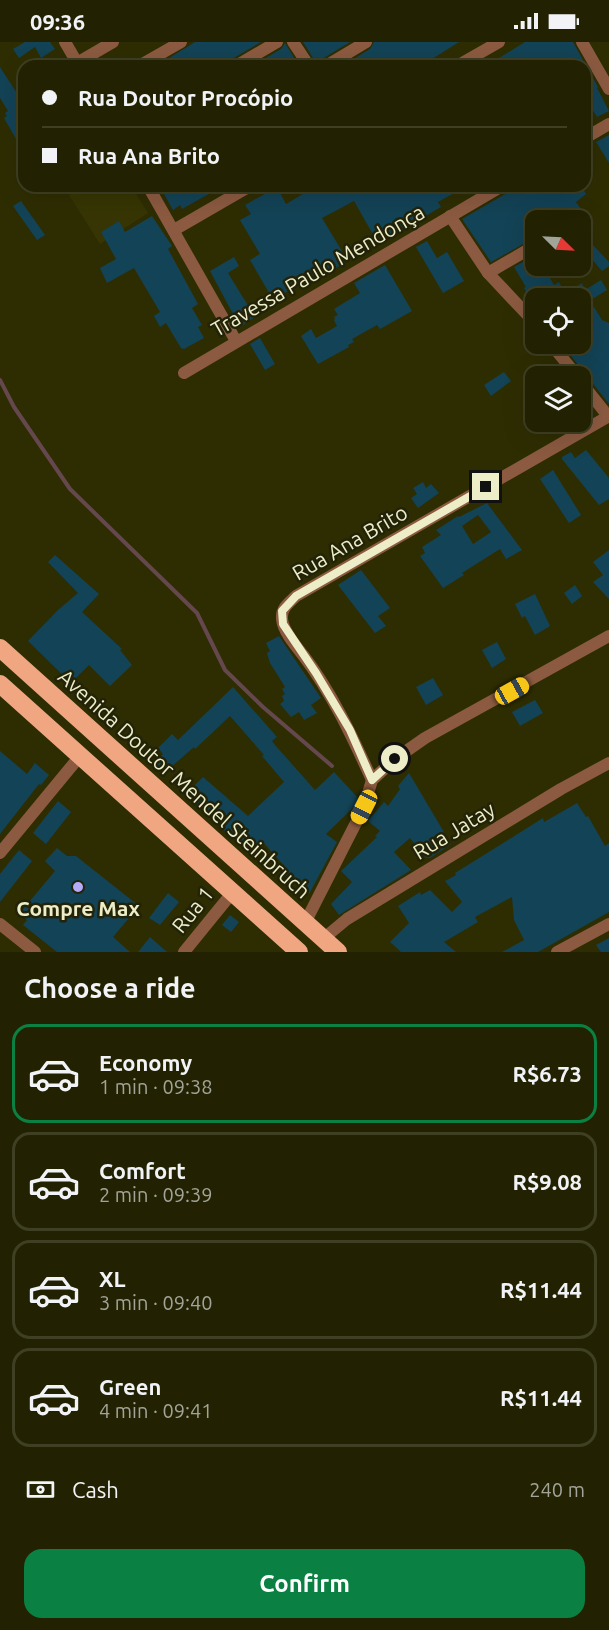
<!DOCTYPE html>
<meta charset="utf-8">
<style>
body{margin:0;font-family:Ubuntu,sans-serif;background:#2e2f11;color:#f1f3f6;height:100vh;display:flex;flex-direction:column;font-size:22px;white-space:nowrap}
*{box-sizing:border-box;margin:0}
p{font-size:20px;color:#a2a499}
.icon{flex:none;width:33px;height:33px;fill:none;stroke:currentColor;stroke-width:2;stroke-linecap:round;stroke-linejoin:round}
.map{position:relative;height:910px;overflow:hidden}
.drawer{display:flex;flex-direction:column;background:#222202;flex:1}
.drawer>*{flex:none}
.guide{position:absolute;left:18px;top:18px;width:573px;height:132px;border-radius:18px;box-shadow:0 6px 24px #0002,0 0 0 2px #3f3f24;display:grid;align-content:center;height:132px;padding:0 24px;background:#222202}
.needle{width:39px;rotate:114deg}
.controls{position:absolute;left:525px;top:168px;display:grid;gap:12px}
.controls a{display:grid;place-items:center;width:66px;height:66px;border-radius:12px;background:#222202;box-shadow:0 6px 24px #0002,0 0 0 2px #3f3f24;font-size:30px}
.end{position:absolute;width:27px;height:27px;margin:-14px;border:8px solid #edeec8;background:#111;box-shadow:0 0 0 3px #111}
.from{border-radius:50%}
.car{position:absolute;width:18px;height:36px;margin:-18px -9px;border-radius:8px;box-shadow:0 0 4px 2px #0007;background:linear-gradient(#f5c518 24%,#345 0 40%,#f5c518 0 76%,#345 0 86%,#f5c518 0)}
.guide b{display:flex;align-items:center;gap:21px;height:57px;font-size:22px}
.guide b+b{border-top:2px solid #3f3f24}
.guide i{width:15px;height:15px;background:#f1f3f6}
ul{padding:0;list-style:none}
li{display:flex;align-items:center;gap:18px;height:99px;margin:0 12px 9px;padding:0 12px;border:3px solid #3f3f24;border-radius:18px}
li div{flex:1}
li b{display:block;font-size:22px}
li em{font-style:normal;font-weight:700}
li.current{border-color:#0b8043}
li>.icon{width:54px;height:54px;stroke-width:1.5}
h2{padding:0 24px;font-size:27px;line-height:72px}
.pay{display:flex;align-items:center;gap:15px;height:66px;padding:0 24px;font-size:22px}
.pay p{margin-inline-start:auto}
.action{display:flex;gap:12px;margin-top:auto;padding:12px 24px}
.action a{flex:1;height:69px;border-radius:18px;background:#0b8043;color:#fff;font-size:24px;font-weight:700;line-height:69px;text-align:center}
.status{display:flex;justify-content:space-between;align-items:center;height:42px;padding:0 30px;background:#222202;direction:ltr}
.status svg{height:16px;fill:currentColor}
.map>svg:first-child{display:block}
.built{fill:#363503}
.lines{fill:none;stroke-linecap:round;stroke-linejoin:round}
.stream{stroke:#65474e;stroke-width:4}
.building{fill:#134356;fill-rule:evenodd}
.street{stroke:#8b5a40;stroke-width:12}
.highway{stroke:#f0a781;stroke-width:18}
.route{stroke:#edeec8;stroke-width:8}
.poi-dot{fill:#b4acf9;stroke:#23230a;stroke-width:2}
.labels{text-anchor:middle;stroke-width:5;stroke-linejoin:round;paint-order:stroke}
.street-label{font-size:21px;fill:#edeec8;stroke:#23230a}
.poi-label{font-size:21px;font-weight:bold;fill:#edeec8;stroke:#23230a}
</style>
<div class="status"><b>09:36</b><svg viewBox="0 0 49 12"><path d="M0 12V9h3v3zM5 12V6h3v6zM10 12V3h3v9zM15 12V0h3v12zM26 1h20v11H26zM47 4h2v5h-2z"/></svg></div>
<div class="map">
<svg width="609" height="910" viewBox="0 0 609 910">
<rect width="100%" height="100%" fill="#2e2d02"/>
<polygon class="built" points="82,144 131,144 148,171 100,202 69,153"/>
<g class="lines">
<polyline class="stream" points="0,338 14,365 70,447 197,571 225,628 263,665 332,724"/>
</g>
<g class="building">
<polygon points="25,0 50,0 55,7 41,16 35,5 19,16 13,7"/>
<polygon points="195,0 261,0 232,17 228,24 156,24"/>
<polygon points="303,0 350,0 322,17 318,24"/>
<polygon points="374,0 459,0 421,24 418,24 416,20 408,24 342,24 370,7"/>
<polygon points="525,0 573,0 598,45 597,46 609,69 597,75 585,56 585,24 486,24"/>
<polygon points="285,1 299,24 252,24 281,7"/>
<polygon points="0,25 24,62 24,111 4,76 7,74 5,71 8,69 0,56"/>
<polygon points="609,93 609,121 596,100"/>
<polygon points="179,144 223,144 182,167 180,163 173,168 164,152"/>
<polygon points="316,144 467,144 438,160 441,165 384,198 381,192 375,196 354,159 322,176 348,219 307,243 305,239 283,252 285,255 275,261 250,218 260,212 240,178 251,172 245,163 277,145 286,162"/>
<polygon points="519,144 581,144 586,152 576,160 581,167 571,173 567,167 548,178 536,178 536,195 491,220 462,177"/>
<polygon points="21,159 45,193 37,198 13,164"/>
<polygon points="152,174 172,204 168,207 198,262 192,266 202,283 198,285 204,296 184,307 181,306 166,281 160,285 154,274 160,270 134,226 107,241 100,226 116,217 101,190 119,179 125,190"/>
<polygon points="580,189 609,220 609,224 602,229 590,215 580,226"/>
<polygon points="427,199 437,216 447,210 464,239 443,251 416,205"/>
<polygon points="536,213 536,224 543,224 554,243 559,240 565,251 582,241 585,248 601,238 607,248 594,256 530,256 524,246 526,245 514,225"/>
<polygon points="234,215 239,224 228,231 255,275 240,285 210,229"/>
<polygon points="385,223 412,269 380,287 377,283 352,297 354,300 348,303 349,305 318,322 301,294 311,287 316,296 337,284 334,278 335,277 334,275 338,273 334,267 360,251 354,241"/>
<polygon points="594,265 602,278 609,281 609,362 568,310 569,309 564,302 580,302 580,273"/>
<polygon points="260,296 275,322 265,328 250,302"/>
<polygon points="504,330 511,339 491,354 484,343"/>
<polygon points="586,408 609,436 609,457 599,463 562,417 562,415 571,410 575,416"/>
<polygon points="553,428 581,473 569,481 540,437"/>
<polygon points="423,440 426,446 431,442 439,451 418,466 411,456 417,452 413,446"/>
<path d="M487,461L522,508L506,517L500,507L462,531L464,533L443,546L420,514L425,511L422,505L441,493L436,488L458,474L459,475ZM478,473L491,490L473,502L462,484Z"/>
<polygon points="609,508 609,557 593,540 603,533 593,520"/>
<polygon points="55,513 99,552 82,570 122,607 120,608 132,623 110,644 89,623 71,641 28,599 58,568 78,551 48,520"/>
<polygon points="361,528 390,566 378,574 386,584 375,591 338,543"/>
<polygon points="575,543 582,554 572,562 564,551"/>
<polygon points="535,552 550,584 535,593 525,574 522,576 515,562"/>
<polygon points="279,594 321,656 311,663 317,671 304,678 299,670 291,675 280,662 284,659 282,654 285,652 282,647 285,645 270,621 267,611 270,609 266,601"/>
<polygon points="497,600 506,617 492,626 482,608"/>
<polygon points="433,636 443,653 426,663 416,645"/>
<polygon points="233,645 277,695 272,699 275,703 315,748 334,730 358,756 355,764 326,792 337,800 309,852 283,833 288,828 262,799 249,811 185,753 203,735 248,774 284,740 262,714 264,713 230,674 195,707 194,705 162,733 152,723 163,712 158,706 172,692 178,698"/>
<polygon points="535,658 543,671 520,684 512,670"/>
<polygon points="0,709 27,732 35,721 49,733 41,743 39,742 0,792"/>
<polygon points="409,731 451,802 430,816 426,816 410,796 394,810 411,828 339,873 331,862 352,840 341,829 377,795 375,794 380,789 368,779 384,760 388,764 400,747 398,744"/>
<polygon points="58,759 71,770 46,802 33,791"/>
<polygon points="577,761 586,775 588,774 605,804 609,801 609,870 538,910 502,910 524,898 514,878 512,855 475,875 478,880 444,900 456,910 401,910 390,900 409,881 398,864 420,850 421,853 430,848 452,870 462,860 445,839 456,833 455,831 543,776 544,780"/>
<polygon points="57,806 67,814 76,814 139,864 113,895 130,910 57,910 23,883 27,878 19,872 55,829 45,819"/>
<polygon points="19,808 32,819 0,860 0,832"/>
<polygon points="168,851 179,860 160,883 149,876"/>
<polygon points="230,873 239,880 231,890 222,883"/>
<polygon points="150,895 167,910 138,910"/>
<polygon points="609,896 609,910 601,910 596,903"/>
</g>
<g class="lines">
<g class="street">
<polyline points="65,0 79,24"/>
<polyline points="293,0 309,24"/>
<polyline points="582,0 609,47"/>
<polyline points="77,21 113,0"/>
<polyline points="139,24 181,0"/>
<polyline points="236,24 277,0"/>
<polyline points="326,24 366,0"/>
<polyline points="457,24 499,0"/>
<polyline points="585,96 609,82"/>
<polyline points="148,144 236,299"/>
<polyline points="450,174 488,231 536,282"/>
<polyline points="174,188 250,144"/>
<polyline points="488,231 536,203"/>
<polyline points="551,302 577,334"/>
<polyline points="184,331 502,144"/>
<polyline points="580,339 608,374"/>
<path d="M372,738C352,694 332,651 303,613C295,603 283,589 282,577C281,566 289,561 296,554L609,374"/>
<polyline points="0,811 80,714"/>
<polyline points="305,881 364,765 372,738 395,717 425,696 609,594"/>
<polyline points="0,882 35,910"/>
<polyline points="323,897 347,877 561,747 609,721"/>
<polyline points="184,910 232,851"/>
<polyline points="557,910 609,882"/>
</g>
<g class="highway">
<polyline points="0,606 338,910"/>
<polyline points="0,642 299,910"/>
</g>
</g>
<g class="lines">
<polyline class="route" points="395,717 372,738 350,688 316,631 283,582 282,569 296,554 486,445"/>
</g>
<circle class="poi-dot" cx="78" cy="845" r="6"/>
<g class="labels">
<g class="street-label">
<text transform="translate(318 229) rotate(-30)" y="7">Travessa Paulo Mendonça</text>
<text transform="translate(350 501) rotate(-30)" y="7">Rua Ana Brito</text>
<text transform="translate(184 742) rotate(42)" y="7">Avenida Doutor Mendel Steinbruch</text>
<text transform="translate(454 789) rotate(-31)" y="7">Rua Jatay</text>
<text transform="translate(193 868) rotate(-51)" y="7">Rua 1</text>
</g>
<g class="poi-label">
<text x="78" y="874">Compre Max</text>
</g>
</g>
</svg>
<div class="controls">
<a><svg class="needle" viewBox="-14 -14 28 28"><path d="M0-13l5 13h-10z" fill="#e53935"/><path d="M0 13l5-13h-10z" fill="#a2a499"/></svg></a>
<a><svg class="icon" aria-label="locate" viewBox="0 0 24 24"><circle cx="12" cy="12" r="6"/><path d="M12 2v4M12 18v4M2 12h4M18 12h4"/></svg></a>
<a><svg class="icon" aria-label="layers" viewBox="0 0 24 24"><path d="M12 4l9 5-9 5-9-5zM3 14l9 5 9-5"/></svg></a>
</div>
<i class="end from" style="left:395px;top:717px"></i>
<i class="end" style="left:486px;top:445px"></i>
<i class="car" style="left:512px;top:649px;rotate:61deg"></i>
<i class="car" style="left:364px;top:765px;rotate:207deg"></i>
<div class="guide">
<b><i class="from"></i>Rua Doutor Procópio</b>
<b><i></i>Rua Ana Brito</b>
</div>
</div>
<section class="drawer">
<h2>Choose a ride</h2>
<ul>
<li class="current"><svg class="icon" aria-label="car" viewBox="0 0 24 24"><path d="M5 17H2v-5l4-1 3-4h7l3 4 3 1v5h-3M9 17h6M6 11h13"/><circle cx="7" cy="17" r="2"/><circle cx="17" cy="17" r="2"/></svg><div><b>Economy</b><p>1 min · 09:38</p></div><em>R$6.73</em></li>
<li><svg class="icon" aria-label="car" viewBox="0 0 24 24"><path d="M5 17H2v-5l4-1 3-4h7l3 4 3 1v5h-3M9 17h6M6 11h13"/><circle cx="7" cy="17" r="2"/><circle cx="17" cy="17" r="2"/></svg><div><b>Comfort</b><p>2 min · 09:39</p></div><em>R$9.08</em></li>
<li><svg class="icon" aria-label="car" viewBox="0 0 24 24"><path d="M5 17H2v-5l4-1 3-4h7l3 4 3 1v5h-3M9 17h6M6 11h13"/><circle cx="7" cy="17" r="2"/><circle cx="17" cy="17" r="2"/></svg><div><b>XL</b><p>3 min · 09:40</p></div><em>R$11.44</em></li>
<li><svg class="icon" aria-label="car" viewBox="0 0 24 24"><path d="M5 17H2v-5l4-1 3-4h7l3 4 3 1v5h-3M9 17h6M6 11h13"/><circle cx="7" cy="17" r="2"/><circle cx="17" cy="17" r="2"/></svg><div><b>Green</b><p>4 min · 09:41</p></div><em>R$11.44</em></li>
</ul>
<div class="pay"><svg class="icon" aria-label="cash" viewBox="0 0 24 24"><path d="M3 7h18v10H3z"/><circle cx="12" cy="12" r="2"/></svg>Cash<p>240 m</p></div>
<div class="action"><a>Confirm</a></div>
</section>
